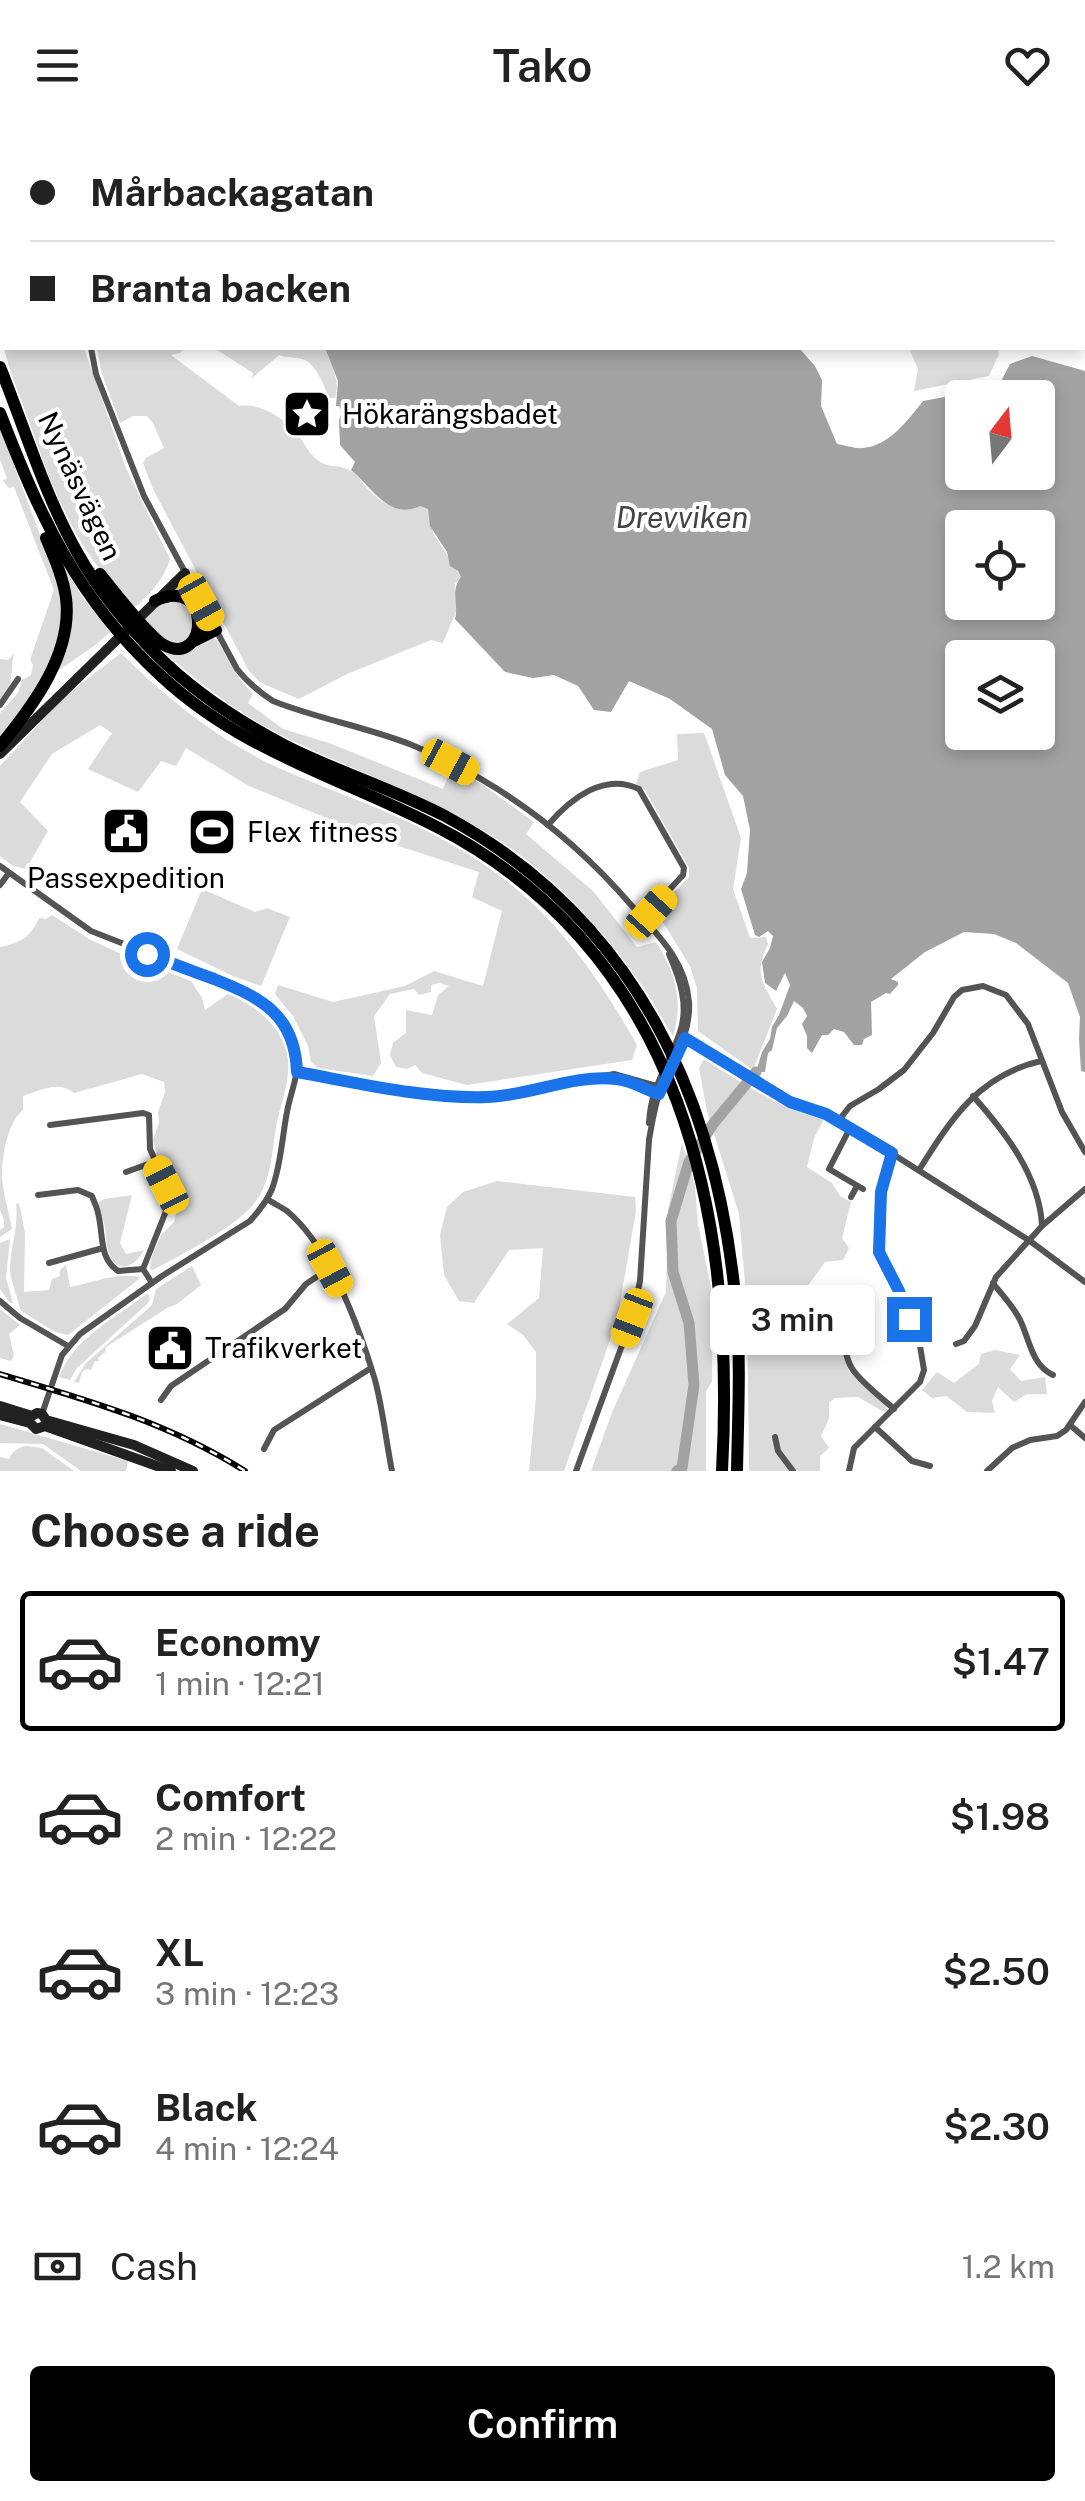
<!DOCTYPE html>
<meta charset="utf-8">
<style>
body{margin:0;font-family:"Public Sans",sans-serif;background:#f2f2f2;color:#222;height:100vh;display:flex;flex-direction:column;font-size:38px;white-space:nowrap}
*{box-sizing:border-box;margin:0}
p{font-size:32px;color:#767676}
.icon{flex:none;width:55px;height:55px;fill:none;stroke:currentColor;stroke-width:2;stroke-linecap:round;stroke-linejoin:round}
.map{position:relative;height:1341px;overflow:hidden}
.drawer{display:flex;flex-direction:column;background:#fff;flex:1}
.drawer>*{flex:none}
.top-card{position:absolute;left:0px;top:0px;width:1085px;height:220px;box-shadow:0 5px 15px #0003;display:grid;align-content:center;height:220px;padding:0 30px;background:#fff}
.needle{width:65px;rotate:16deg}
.fabs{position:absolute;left:945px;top:250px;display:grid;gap:20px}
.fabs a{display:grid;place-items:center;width:110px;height:110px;border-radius:10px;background:#fff;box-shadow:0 5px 15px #0003;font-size:50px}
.end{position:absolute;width:45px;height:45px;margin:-22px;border:12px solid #1a73e8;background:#fff;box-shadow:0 0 0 5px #fff}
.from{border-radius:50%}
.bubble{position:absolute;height:70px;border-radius:10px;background:#fff;box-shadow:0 5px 15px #0003;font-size:32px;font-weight:600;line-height:70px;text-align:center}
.car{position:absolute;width:30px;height:60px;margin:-30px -15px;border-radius:12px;box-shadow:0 0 8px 2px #0007;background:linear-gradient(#f5c518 24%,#345 0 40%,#f5c518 0 76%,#345 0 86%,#f5c518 0)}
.top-card b{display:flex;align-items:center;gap:35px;height:95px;font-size:38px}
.top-card b+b{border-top:2px solid #e0e0e0}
.top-card i{width:25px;height:25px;background:#222}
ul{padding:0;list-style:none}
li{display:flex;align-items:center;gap:30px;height:140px;margin:0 20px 15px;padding:0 10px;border:5px solid transparent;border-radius:10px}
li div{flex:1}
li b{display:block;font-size:38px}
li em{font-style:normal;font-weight:600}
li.on{border-color:#000}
li>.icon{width:90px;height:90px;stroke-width:1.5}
h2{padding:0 30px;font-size:45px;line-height:120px}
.pay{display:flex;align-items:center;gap:25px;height:110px;padding:0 30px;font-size:38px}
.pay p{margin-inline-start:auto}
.button{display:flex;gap:20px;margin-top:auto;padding:20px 30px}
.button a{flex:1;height:115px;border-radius:10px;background:#000;color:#fff;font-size:40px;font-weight:600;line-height:115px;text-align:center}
header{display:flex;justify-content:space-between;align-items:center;height:130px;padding:0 30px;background:#fff;font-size:45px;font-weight:600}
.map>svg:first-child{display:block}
.green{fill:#dbdbdb}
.water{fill:#a2a2a2;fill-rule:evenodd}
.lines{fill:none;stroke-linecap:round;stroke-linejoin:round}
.river{stroke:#a2a2a2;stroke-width:11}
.minor{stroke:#545454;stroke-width:6}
.secondary{stroke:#212121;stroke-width:10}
.motorway{stroke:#000;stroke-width:12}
.rail-casing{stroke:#000;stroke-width:6}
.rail{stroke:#fff;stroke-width:2.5;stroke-dasharray:8;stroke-linecap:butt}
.route{stroke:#1a73e8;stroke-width:12}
.labels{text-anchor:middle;stroke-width:8;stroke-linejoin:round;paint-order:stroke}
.poi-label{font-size:28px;fill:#000;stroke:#fff;text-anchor:start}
.street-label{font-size:28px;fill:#000;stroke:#fff}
.water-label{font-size:30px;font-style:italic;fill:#434343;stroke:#fff}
</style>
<header><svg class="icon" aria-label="menu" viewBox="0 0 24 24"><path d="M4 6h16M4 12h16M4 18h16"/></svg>Tako<svg class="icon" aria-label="heart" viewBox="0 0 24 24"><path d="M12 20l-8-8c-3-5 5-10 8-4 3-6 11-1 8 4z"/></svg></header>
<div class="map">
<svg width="1085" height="1341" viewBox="0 0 1085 1341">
<rect width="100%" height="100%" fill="#fff"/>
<g class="green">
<path d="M4,218H84L126,338L170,429C164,450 149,465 133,479C113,456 92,432 77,405C55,367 41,325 26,283C18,261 9,241 4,218Z"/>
<path d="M97,218H184L180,223L171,225L239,276C260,273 280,286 295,301C302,308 306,319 313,326C327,340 335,333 349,340C358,344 360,350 365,356C379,372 400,386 420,376L428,379L433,403L461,447L455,454L457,479L443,513L431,510L347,544L299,569L261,553L249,541L153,359L143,333L146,328L164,318L153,293L147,286H133L120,293L101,241Z"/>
<path d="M214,218H325C330,235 341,248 335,268H329C325,257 316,235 305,230C298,227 288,228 279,225L251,249L253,243Z"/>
<polygon points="909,218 998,218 999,224 989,246 914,261 918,239"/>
<polygon points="0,298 64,469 57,518 26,577 0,608 0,583 18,563 22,550 31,545 33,535 30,530 54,460 14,357 9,358 3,351 7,348 0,330"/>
<polygon points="56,424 83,468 110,502 94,516 52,545 67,510"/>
<polygon points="174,470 193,480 193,508 171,515 143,490 152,479"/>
<path d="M213,508L217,510L238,547L253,564L248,573L283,599L329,613L443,659L452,638L483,655L534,692L526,704L593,761L637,817L656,812C675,842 684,871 673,906C663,891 655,875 645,860C604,800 552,743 489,704C426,664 355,642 289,609C239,585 199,553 158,517Z"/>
<path d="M121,523C164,566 211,604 266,632C307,652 351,666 393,685C438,705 485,731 522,764C570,806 606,860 637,915L632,930L467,955L422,943L415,935L407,939L396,937L390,925L393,913L406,903V880L432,885L438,865L449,856L439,853L431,855V862L419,865L414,859L390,864L374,886L381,933L373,946L318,938L311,932L308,916L293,886L275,864L278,855L333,872L405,856L434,841L483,856L502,781L472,767L479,742L377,709L249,656L186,618L176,636L161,631L138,662L88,639L112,603L100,595L52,624L20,672L48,701L26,739L13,736L0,726V636L64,567Z"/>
<path d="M14,524C9,544 16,553 0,570V529L8,530Z"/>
<path d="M704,603L741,708L733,759L750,808L766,807L768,814C754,843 762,852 777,879L753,940L698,901L697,858L690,836L656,781L689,747V738L645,660L636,654L640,642L678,630L677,604Z"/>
<polygon points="202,759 255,782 267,778 290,787 261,856 233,846 177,819"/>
<path d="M52,785L89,809L121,824L191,851L202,868L205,880L228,864C261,878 292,904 288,944C286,962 279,980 276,997C272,1022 271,1051 256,1071C237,1097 182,1124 153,1140L150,1139L151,1129L161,1105L174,1092L179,1073L159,1033L153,1010L159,993L158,982L165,962L164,952L142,944L74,963C59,950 40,960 23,966V980C8,992 3,1022 2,1041C1,1057 9,1082 12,1099L0,1107V1100L4,1097V1090L0,1080V817C20,813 31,807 39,788L46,789Z"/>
<path d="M704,929C743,953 779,979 824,989L814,1008L807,1037L832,1053L840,1066L851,1072L842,1108L849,1118L843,1130L825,1132L800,1167L811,1197L837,1199L849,1242L886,1275L887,1280L884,1282L858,1267L835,1268L829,1273V1289L821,1306L829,1318L820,1326V1341H749L747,1176L739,1084L707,981L699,938Z"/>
<polygon points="682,1013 695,1055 698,1094 713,1167 712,1252 706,1261 706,1341 591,1341 613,1280 666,1162 668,1080"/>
<polygon points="497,1051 635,1067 636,1081 617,1190 564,1341 529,1341 536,1267 536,1222 523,1205 507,1194 539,1168 543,1118 509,1120 474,1173 459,1171 444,1145 440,1105 447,1077 463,1062"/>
<path d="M132,1065L120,1113L126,1124L144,1120C140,1127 135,1134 126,1136C106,1139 107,1110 105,1097C103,1089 101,1081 98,1073L104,1069Z"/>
<path d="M19,1073L25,1102L24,1162L49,1160L52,1149L60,1146V1140L66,1135L70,1157C94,1152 117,1142 140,1147L139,1149L68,1205L55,1202L20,1180C18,1166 11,1154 10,1140C10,1118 19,1096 16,1074Z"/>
<polygon points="10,1109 6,1148 13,1173 10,1173 0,1159 0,1113"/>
<polygon points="192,1136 201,1155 177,1174 167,1178 106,1217 105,1222 98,1228 99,1231 95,1231 91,1240 86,1239 82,1242 79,1253 74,1252 86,1233 152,1175 156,1159"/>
<path d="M148,1163L150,1170L147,1174L77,1238L70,1250L59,1247C73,1209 116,1187 148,1163Z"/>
<polygon points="0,1179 20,1195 9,1204 14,1226 11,1231 0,1228"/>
<polygon points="995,1220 1020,1225 1010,1239 1021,1251 1045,1247 1047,1264 1027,1264 1014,1272 998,1257 992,1271 995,1283 967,1282 946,1266 932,1268 922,1260 937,1242 954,1253 979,1234 981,1224"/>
<polygon points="0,1294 128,1331 126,1341 81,1341 43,1314 0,1313"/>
<path d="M27,1316L42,1318L74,1341H0V1327L9,1329C12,1321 19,1317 27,1316Z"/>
</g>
<g class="water">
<polygon points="283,0 462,0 463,2 281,2"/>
<path d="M325,218H799L815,236L822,250L821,276L837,314C845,315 855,319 863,318C889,316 908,290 923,271L998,257L1010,234L1032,226L1085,241V942L1081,941L1079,909L1080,887L1068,853L1016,813L994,804L964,802L925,822L891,849L898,852V855L890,864L886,863L871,872L872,905L864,909L862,915H854L844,902L834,899L828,905H822L812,923L807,918V906L802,894L807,886L803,878L794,871L787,886L777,898L772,920L768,923L765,942H756L762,922L770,909L772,897L779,885L790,855L785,843L776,861L765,853L762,832L770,818L773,806L768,801L759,807L755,805L741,759L747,743L750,700L743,666L725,645L712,599L670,569L629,551L611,582L594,580L578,556L554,545L533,548L505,542L455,489C459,473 450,461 461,447L458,441L450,436L447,422L430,396L428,379L420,376C389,391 372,357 351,340L355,332L340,315L339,290L342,282L339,276H336L338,251ZM962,268H1038V342H962ZM962,398H1038V472H962ZM962,528H1038V602H962Z"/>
</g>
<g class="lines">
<polyline class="river" points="677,1341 682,1338 694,1255 689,1193 673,1142 671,1091 689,1032 713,994 756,942"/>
<g class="minor">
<polyline points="209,0 210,2"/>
<polyline points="740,0 741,2"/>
<polyline points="800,0 800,2"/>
<polyline points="857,0 858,2"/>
<polyline points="979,0 993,2 999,0"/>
<polyline points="100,2 103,0"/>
<polyline points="613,2 613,0"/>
<polyline points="942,2 943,0"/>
<polyline points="1082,27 1085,20"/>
<polyline points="0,77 2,80"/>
<path d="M91,218L96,244L144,366L237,539C248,553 259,562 273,571C318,589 367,597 412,615C497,650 572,706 632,776C658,805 686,831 689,872C691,905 673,928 661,958C655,974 652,993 649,1010"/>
<polyline points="0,575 18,549"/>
<path d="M548,695C570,669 604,642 639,659L684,738L683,745L643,788"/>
<path d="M0,736L91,801L241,860C264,871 284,888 293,914C296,923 298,935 296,945C294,957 289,970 287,982C282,1008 281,1035 272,1059C267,1071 259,1081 250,1091L162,1146L80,1204L62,1225L42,1284"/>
<polyline points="0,755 9,743"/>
<polyline points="685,908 790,971 839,990 1030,1111 1085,1152"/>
<polyline points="297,943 411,961 469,967 493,967 614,944 660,957"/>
<polyline points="610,948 625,950 654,963"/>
<path d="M973,966C1005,1002 1039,1045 1042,1095"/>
<polyline points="839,990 850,976 879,959 904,940 933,903 954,867 962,860 983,856 1006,865 1028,894 1062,982 1085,1022"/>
<path d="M649,993C651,954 669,936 680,902C689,876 680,849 669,824"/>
<polyline points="50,995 143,983 149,985 150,1019 170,1063 168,1076 143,1139 152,1153"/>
<polyline points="850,998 829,1039 863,1059"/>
<path d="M919,1040C951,989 979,945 1041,931"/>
<polyline points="126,1042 154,1032"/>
<path d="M38,1065L78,1060L92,1066C94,1072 97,1077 98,1083C104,1105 98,1127 118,1141L143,1139"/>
<polyline points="851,1067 857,1056"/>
<path d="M267,1069C273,1073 281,1077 287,1081C331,1118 359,1197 375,1250C383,1280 386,1311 392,1341"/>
<polyline points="49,1133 103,1118"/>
<path d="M993,1153C1002,1165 1015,1178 1021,1192C1030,1212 1032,1235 1053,1245"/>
<path d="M842,1169C839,1185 843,1226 853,1240C863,1254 881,1267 894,1279"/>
<polyline points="0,1171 20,1188 68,1216"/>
<polyline points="956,1214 964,1211 975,1196 996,1147 1042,1096 1085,1059"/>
<polyline points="161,1270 171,1256 285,1179 306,1154 330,1138"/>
<polyline points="1070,1295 1085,1308"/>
<polyline points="875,1297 912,1331 930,1336"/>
<polyline points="775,1307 778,1321 793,1341"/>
<polyline points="264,1319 274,1300 371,1238"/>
<polyline points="576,1341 632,1188 640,1151 649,1010"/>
<polyline points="849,1341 854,1318 920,1252 924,1240 920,1216 899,1161 879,1122 881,1062 892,1023"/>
<polyline points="987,1341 1012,1318 1030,1310 1057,1306 1066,1300 1085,1272"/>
</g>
<g class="secondary">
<polyline points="0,624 185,443"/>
<polyline points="0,1276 32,1286 37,1283 42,1284 46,1290 134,1315 193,1341"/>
<polyline points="0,1285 30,1293 36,1299 45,1296 171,1341"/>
</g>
<g class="motorway">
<path d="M0,237C25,299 45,366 78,424C99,461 127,495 157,525C194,562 240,592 286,616C338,642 393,659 445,686C634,788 717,967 736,1175C741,1231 738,1286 737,1341"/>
<path d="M0,283C40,386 77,469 160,545C242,622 340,647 437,697C683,824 736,1087 722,1341"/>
<path d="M100,444C112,459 149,507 164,515C209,539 213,443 155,471"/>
<polyline points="192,512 216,500"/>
<path d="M0,616C33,576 73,523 66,468C63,447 54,427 46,408"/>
</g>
<g class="rail-casing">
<path id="rail" d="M0,1244C87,1270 167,1292 245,1341"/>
</g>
<use href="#rail" class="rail"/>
</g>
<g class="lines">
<path class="route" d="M147,824C169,832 191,841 214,849C262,868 295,885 297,942C359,953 424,969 487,967C530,966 573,944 616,949C631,950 644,959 659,964L685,908L772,961L790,972L826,984L892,1023L881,1062L879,1122L899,1161L909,1189"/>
</g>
<defs>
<g id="sight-square" transform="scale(2.5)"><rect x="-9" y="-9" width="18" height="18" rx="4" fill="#000" stroke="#fff"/><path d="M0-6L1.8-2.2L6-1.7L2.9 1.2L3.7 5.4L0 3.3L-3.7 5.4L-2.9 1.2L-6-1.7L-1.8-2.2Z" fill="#fff"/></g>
<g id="civic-square" transform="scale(2.5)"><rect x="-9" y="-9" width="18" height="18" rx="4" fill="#000" stroke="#fff"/><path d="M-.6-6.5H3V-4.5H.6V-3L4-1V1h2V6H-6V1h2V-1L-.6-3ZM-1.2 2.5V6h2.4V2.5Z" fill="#fff"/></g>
<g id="stadium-square" transform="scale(2.5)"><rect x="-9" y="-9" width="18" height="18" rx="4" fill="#000" stroke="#fff"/><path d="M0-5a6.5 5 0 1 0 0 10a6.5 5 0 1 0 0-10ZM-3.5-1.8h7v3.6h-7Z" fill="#fff"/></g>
</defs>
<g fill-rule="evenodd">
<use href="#sight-square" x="307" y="284"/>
<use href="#civic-square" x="126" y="701"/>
<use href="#stadium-square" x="212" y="702"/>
<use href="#civic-square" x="170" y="1218"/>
</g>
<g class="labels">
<g class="poi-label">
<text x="342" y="294">Hökarängsbadet</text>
<text x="247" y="712">Flex fitness</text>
<text x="126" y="758" text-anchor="middle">Passexpedition</text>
<text x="205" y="1228">Trafikverket</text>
</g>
<g class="street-label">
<text transform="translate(80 356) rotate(65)" y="10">Nynäsvägen</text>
</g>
<g class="water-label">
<text x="682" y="398">Drevviken</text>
</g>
</g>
</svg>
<div class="fabs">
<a><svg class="needle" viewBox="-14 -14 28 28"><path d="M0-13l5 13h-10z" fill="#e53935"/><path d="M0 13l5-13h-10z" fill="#767676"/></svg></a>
<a><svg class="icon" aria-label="locate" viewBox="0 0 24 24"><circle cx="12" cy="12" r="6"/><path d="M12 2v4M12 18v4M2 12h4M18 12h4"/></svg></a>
<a><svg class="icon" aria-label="layers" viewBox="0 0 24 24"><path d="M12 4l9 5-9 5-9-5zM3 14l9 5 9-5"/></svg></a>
</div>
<i class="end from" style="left:147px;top:824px"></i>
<i class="end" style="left:909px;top:1189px"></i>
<div class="bubble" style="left:710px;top:1155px;width:165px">3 min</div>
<i class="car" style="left:201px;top:472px;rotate:151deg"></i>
<i class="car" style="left:450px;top:632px;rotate:118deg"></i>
<i class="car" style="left:651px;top:782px;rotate:42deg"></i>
<i class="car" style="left:166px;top:1055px;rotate:333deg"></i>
<i class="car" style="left:330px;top:1138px;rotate:152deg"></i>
<i class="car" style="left:632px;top:1188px;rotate:201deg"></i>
<div class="top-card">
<b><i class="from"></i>Mårbackagatan</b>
<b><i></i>Branta backen</b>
</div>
</div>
<section class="drawer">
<h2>Choose a ride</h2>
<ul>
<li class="on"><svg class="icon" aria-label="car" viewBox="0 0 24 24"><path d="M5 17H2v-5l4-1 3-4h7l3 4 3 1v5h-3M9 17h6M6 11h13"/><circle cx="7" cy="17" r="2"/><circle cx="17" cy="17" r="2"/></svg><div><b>Economy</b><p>1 min · 12:21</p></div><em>$1.47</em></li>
<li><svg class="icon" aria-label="car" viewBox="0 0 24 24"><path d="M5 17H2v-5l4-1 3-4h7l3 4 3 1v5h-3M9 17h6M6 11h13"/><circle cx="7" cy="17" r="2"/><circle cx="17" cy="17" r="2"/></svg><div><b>Comfort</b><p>2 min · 12:22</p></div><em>$1.98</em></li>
<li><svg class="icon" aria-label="car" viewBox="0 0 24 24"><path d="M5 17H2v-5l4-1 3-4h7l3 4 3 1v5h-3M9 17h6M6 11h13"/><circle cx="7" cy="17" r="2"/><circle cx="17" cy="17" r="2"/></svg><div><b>XL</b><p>3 min · 12:23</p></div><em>$2.50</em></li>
<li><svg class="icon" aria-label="car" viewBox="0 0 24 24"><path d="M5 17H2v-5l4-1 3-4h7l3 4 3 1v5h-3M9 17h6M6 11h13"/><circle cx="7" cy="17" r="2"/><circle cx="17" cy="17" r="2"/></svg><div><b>Black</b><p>4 min · 12:24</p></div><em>$2.30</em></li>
</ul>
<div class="pay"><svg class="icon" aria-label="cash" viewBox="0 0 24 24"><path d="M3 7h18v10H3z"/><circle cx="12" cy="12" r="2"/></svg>Cash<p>1.2 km</p></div>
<div class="button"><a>Confirm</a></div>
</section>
